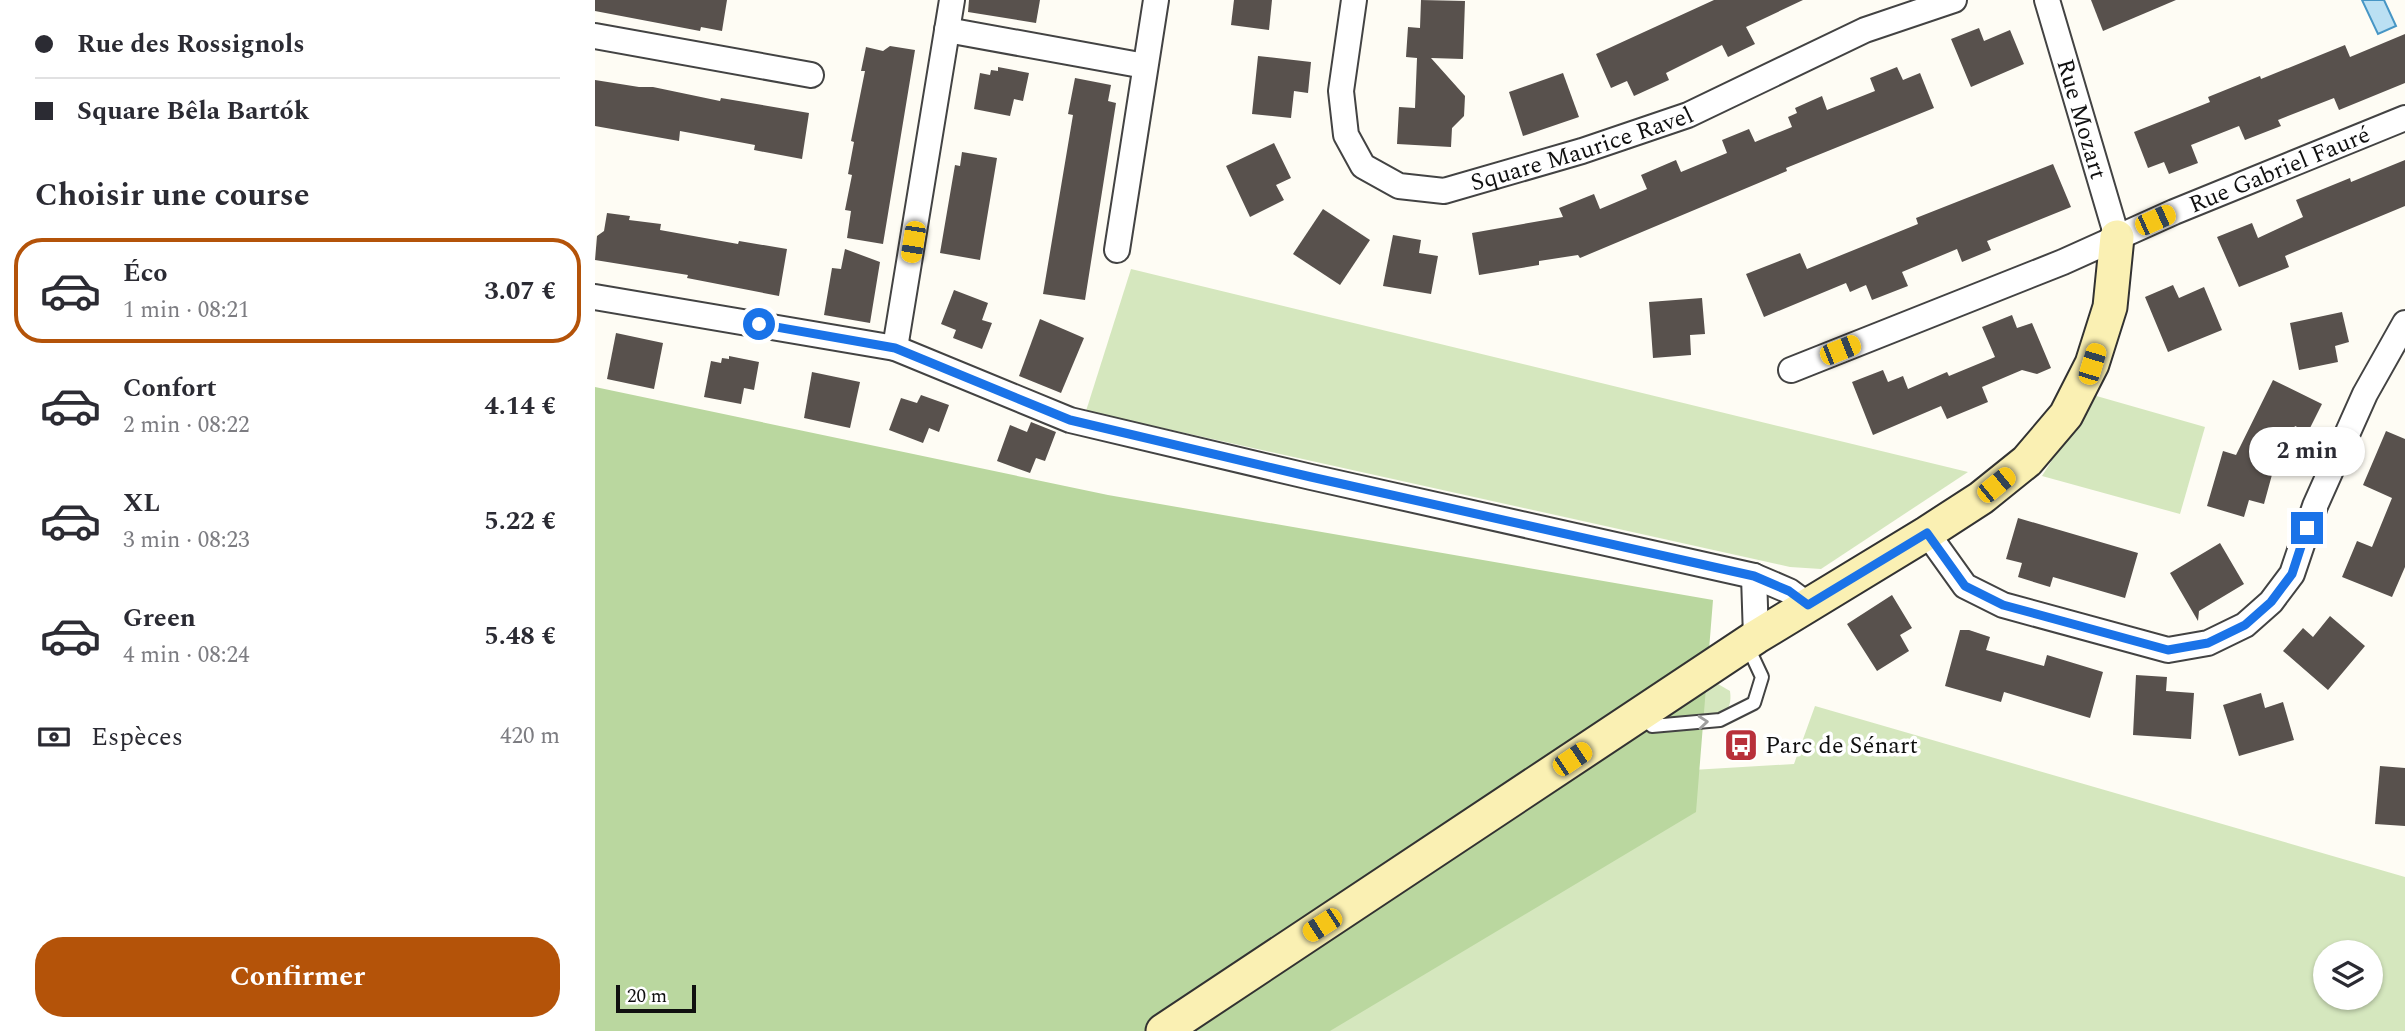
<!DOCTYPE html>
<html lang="fr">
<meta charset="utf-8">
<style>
body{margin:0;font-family:Spectral,serif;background:#f2f2f3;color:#2b2b33;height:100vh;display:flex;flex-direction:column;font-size:26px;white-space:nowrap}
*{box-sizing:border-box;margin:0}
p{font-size:23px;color:#7c7c81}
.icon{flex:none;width:38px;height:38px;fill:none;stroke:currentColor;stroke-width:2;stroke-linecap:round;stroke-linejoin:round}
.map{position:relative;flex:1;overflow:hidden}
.details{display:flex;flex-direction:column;background:#fff;width:595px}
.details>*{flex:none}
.hud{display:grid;align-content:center;height:154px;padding:0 35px;background:#fff}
.tools{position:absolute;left:1718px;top:940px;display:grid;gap:14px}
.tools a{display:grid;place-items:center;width:70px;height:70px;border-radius:50%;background:#fff;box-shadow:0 2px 5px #0004;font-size:35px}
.scale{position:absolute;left:21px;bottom:18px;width:80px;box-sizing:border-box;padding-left:7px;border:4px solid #101010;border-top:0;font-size:19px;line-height:24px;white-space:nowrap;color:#101010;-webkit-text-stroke:5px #fff;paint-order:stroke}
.end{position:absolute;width:32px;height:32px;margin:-16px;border:9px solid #1a73e8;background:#fff;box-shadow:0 0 0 4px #fff}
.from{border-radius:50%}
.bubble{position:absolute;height:49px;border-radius:24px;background:#fff;box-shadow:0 2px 5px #0004;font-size:23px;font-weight:700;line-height:49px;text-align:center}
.car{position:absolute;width:21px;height:42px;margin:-21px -10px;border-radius:9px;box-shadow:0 0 5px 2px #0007;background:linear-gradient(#f5c518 24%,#345 0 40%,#f5c518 0 76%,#345 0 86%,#f5c518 0)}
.hud b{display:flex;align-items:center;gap:24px;height:66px;font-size:26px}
.hud b+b{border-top:2px solid #e1e1e2}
.hud i{width:18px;height:18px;background:#2b2b33}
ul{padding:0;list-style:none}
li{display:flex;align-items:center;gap:21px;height:105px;margin:0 14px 10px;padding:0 21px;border:4px solid transparent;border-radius:28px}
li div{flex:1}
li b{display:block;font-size:26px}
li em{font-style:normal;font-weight:700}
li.active{border-color:#b45309}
li>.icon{width:63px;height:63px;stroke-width:1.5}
h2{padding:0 35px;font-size:32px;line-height:84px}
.pay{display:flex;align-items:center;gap:18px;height:77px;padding:0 35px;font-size:26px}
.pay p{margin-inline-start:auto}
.button{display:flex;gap:14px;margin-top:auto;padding:14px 35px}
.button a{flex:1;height:80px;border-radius:28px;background:#b45309;color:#fff;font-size:28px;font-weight:700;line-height:80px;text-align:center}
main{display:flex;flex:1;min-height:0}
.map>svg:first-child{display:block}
.green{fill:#d5e7be;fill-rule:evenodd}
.forest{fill:#bad79f}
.water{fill:#bbe0f3;stroke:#4796c5;stroke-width:2}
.building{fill:#58514d}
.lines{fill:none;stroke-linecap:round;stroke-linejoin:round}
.lane-casing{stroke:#434343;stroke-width:16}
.street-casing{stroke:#434343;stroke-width:28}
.secondary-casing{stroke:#323232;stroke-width:37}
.lane{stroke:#fff;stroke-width:12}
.street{stroke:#fff;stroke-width:24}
.secondary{stroke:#faf0b3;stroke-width:33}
.oneway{stroke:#9f9f9f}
.route{stroke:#1a73e8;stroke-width:9}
.labels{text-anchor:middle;stroke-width:7;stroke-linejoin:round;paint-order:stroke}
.street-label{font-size:24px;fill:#101010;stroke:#fff}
.poi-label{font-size:24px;fill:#101010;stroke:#fff;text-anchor:start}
</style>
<main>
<section class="details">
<div class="hud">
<b><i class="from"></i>Rue des Rossignols</b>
<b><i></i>Square Bêla Bartók</b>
</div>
<h2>Choisir une course</h2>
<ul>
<li class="active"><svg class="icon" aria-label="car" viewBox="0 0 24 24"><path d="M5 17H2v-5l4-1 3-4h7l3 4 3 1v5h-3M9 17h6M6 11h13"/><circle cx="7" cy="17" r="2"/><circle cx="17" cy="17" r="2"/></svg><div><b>Éco</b><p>1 min · 08:21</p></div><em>3.07 €</em></li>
<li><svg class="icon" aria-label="car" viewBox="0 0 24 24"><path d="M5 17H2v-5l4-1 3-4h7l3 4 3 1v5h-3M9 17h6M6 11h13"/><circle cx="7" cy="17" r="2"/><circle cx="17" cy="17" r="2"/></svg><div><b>Confort</b><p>2 min · 08:22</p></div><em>4.14 €</em></li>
<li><svg class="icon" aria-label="car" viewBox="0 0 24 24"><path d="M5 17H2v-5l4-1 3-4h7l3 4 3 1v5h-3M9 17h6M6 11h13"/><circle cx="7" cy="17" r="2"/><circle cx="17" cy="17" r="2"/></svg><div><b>XL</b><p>3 min · 08:23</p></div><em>5.22 €</em></li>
<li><svg class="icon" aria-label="car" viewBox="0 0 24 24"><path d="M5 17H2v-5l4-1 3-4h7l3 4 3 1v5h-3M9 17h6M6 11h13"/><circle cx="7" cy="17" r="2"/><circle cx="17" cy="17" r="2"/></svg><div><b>Green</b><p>4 min · 08:24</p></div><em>5.48 €</em></li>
</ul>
<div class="pay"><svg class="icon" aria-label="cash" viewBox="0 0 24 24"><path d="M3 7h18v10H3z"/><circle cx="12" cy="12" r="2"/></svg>Espèces<p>420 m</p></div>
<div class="button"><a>Confirmer</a></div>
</section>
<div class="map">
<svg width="1810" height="1031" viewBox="0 0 1810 1031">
<rect width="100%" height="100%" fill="#fefcf4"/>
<g class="green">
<polygon points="536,269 1373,472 1226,569 1195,567 491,411"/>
<polygon points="1498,395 1610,427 1585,514 1447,476"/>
<path d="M1123,684L1135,691C1140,727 1103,716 1078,716Z"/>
<path d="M1220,706L1810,877V1031H613L997,776L1199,764ZM1731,952H1776V998H1731Z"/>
</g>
<polygon class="forest" points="0,387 513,495 1118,600 1101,812 735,1031 0,1031"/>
<polygon class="water" points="1767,0 1789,0 1801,26 1783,34"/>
<g class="building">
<polygon points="0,0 132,0 127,31 106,27 105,31 0,11"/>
<polygon points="374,0 445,0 441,23 373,12"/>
<polygon points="639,0 677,0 674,30 636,25"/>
<polygon points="826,0 870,1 868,59 836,58 870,96 869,116 857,128 856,147 802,144 804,107 820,108 822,58 811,57 813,27 825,28"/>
<polygon points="1119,0 1208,0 1151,27 1160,44 1133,57 1127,45 1071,73 1074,80 1039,96 1032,81 1016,88 1001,54"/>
<polygon points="1496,0 1581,0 1508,31"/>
<polygon points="1384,28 1389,41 1415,30 1429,64 1376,87 1356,39"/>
<polygon points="1810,34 1810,83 1744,110 1739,98 1683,120 1686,126 1650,140 1644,126 1596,145 1603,163 1574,174 1569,162 1553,168 1539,132 1615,102 1613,97 1665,76 1666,79 1750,45 1755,57"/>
<polygon points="295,46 320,50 288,244 252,238 256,211 250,210 257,175 253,174 259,142 256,141 270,71 266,71 271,47 288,51"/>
<polygon points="663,56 716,62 713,93 699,91 696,118 657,114"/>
<polygon points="403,67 434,73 428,101 419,99 415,116 379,109 385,73 395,75 396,70 403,71"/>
<polygon points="1302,67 1308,80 1325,73 1339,108 1191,168 1192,171 985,258 983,255 944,261 944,265 884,275 877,233 968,217 964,208 999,194 1005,209 1052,189 1046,175 1081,160 1086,172 1132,153 1127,140 1154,129 1160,142 1197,127 1193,117 1202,113 1200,108 1227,96 1232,110 1280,91 1275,78"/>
<polygon points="968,73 984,117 928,136 914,92"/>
<polygon points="480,78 516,85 513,101 521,103 490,300 448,294 478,115 473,114"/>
<polygon points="0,80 44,87 58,87 125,101 126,98 214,113 207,159 159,150 160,145 85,131 84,141 0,126"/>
<polygon points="679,143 696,178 681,185 689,200 655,217 631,166"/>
<polygon points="367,152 402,158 385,260 345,253 360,165 365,166"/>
<polygon points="1810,160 1810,206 1690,256 1694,267 1644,287 1622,237 1657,223 1663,238 1708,217 1701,200 1755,178 1756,182"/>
<polygon points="1458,164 1476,207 1392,241 1396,250 1367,262 1362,249 1307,272 1313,286 1277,300 1271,285 1255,292 1251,283 1169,317 1151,274 1205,253 1212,269 1323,224 1321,218"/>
<polygon points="728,209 775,240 745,285 698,254"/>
<polygon points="12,213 35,216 34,220 66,224 65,230 143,244 144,241 192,249 184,296 92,278 93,275 0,260 2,236 9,231"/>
<polygon points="798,235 826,240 824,253 843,256 836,294 788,286"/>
<polygon points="250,249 285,262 275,323 229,315 237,268 246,269"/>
<polygon points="1578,285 1584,298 1609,287 1627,330 1573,352 1550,297"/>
<polygon points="359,290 393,303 387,320 397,323 387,349 358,338 361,330 346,324"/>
<polygon points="1107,298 1110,334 1095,335 1096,355 1058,358 1054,302"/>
<polygon points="1747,312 1754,342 1740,346 1743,362 1704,370 1695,323"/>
<polygon points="1417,315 1422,328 1437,323 1456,368 1442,374 1427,370 1387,387 1393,402 1352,419 1346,406 1278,435 1257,382 1288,370 1293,382 1308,376 1313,389 1352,372 1354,376 1400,357 1387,327"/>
<polygon points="445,319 489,338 466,393 424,376"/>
<polygon points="21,333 68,343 59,389 12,379"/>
<polygon points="134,356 164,362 159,390 149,388 146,404 109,397 116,361 126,363 127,358 134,359"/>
<polygon points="217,372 265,382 255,428 209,418"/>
<polygon points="1678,380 1727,404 1713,432 1700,426 1693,441 1687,438 1669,504 1654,500 1649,517 1612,506 1628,451 1641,455"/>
<polygon points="326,395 354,405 344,432 334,428 328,443 294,430 306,398 322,403"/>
<polygon points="436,422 461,432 450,461 441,458 435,473 402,461 415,425 432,432"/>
<polygon points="1791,431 1810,439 1810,567 1797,597 1747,577 1762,541 1777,547 1797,498 1768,485"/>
<polygon points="1423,518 1543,553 1530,598 1458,577 1455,587 1423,577 1427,563 1411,559"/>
<polygon points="1625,543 1649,584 1604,611 1603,621 1575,573"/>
<polygon points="1297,595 1317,628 1305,635 1314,651 1282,671 1252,624"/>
<polygon points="1735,616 1770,646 1733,690 1688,651 1708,628 1718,637"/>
<polygon points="1365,630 1374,630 1395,637 1391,650 1449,666 1452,655 1508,672 1495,718 1409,692 1406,702 1350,686"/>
<polygon points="1541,675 1572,677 1571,691 1599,693 1596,739 1538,735"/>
<polygon points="1666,693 1670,708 1688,702 1699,740 1644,756 1628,705"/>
<polygon points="1785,766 1810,768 1810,826 1780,824"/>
</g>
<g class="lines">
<g class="lane-casing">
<polyline id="lane" points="1045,714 1057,726 1125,720 1159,703 1167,677 1152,645"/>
</g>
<g class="street-casing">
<g id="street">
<path id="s1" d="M759,0L746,91L751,135L768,166L804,186L849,191L987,151L1093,115L1270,30L1359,0"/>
<path id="s2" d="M1452,0L1522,237"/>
<polyline points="352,30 550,66"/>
<polyline points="0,36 216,75"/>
<polyline points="522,250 561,0"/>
<polyline points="0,297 300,348 475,420 716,477 1159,576 1194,591 1213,605"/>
<polyline points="300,348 357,0"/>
<path id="s3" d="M1196,370L1468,262L1579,212L1810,118"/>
<polyline points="1332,533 1370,586 1408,605 1573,650 1613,643 1650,625 1676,602 1697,574 1720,506 1770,394 1810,323"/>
<polyline points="1159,576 1161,637"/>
</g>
</g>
<g class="secondary-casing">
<polyline id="secondary" points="568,1031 1161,637 1332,533 1386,498 1432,461 1471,415 1497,364 1515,307 1522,237"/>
</g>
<use href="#lane" class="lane"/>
<use href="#street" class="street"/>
<use href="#secondary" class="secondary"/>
</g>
<defs><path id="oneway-chevron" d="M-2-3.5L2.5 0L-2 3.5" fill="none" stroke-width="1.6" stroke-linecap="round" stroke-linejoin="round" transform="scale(1.75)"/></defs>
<use class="oneway" href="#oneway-chevron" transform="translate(1108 722) rotate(-5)"/>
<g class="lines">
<polyline class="route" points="164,324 300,348 475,420 716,477 1159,576 1194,591 1213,605 1332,533 1370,586 1408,605 1573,650 1613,643 1650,625 1676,602 1697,574 1712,528"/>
</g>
<defs>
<g id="bus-square" transform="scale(1.75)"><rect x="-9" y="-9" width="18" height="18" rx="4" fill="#b8303a" stroke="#fff"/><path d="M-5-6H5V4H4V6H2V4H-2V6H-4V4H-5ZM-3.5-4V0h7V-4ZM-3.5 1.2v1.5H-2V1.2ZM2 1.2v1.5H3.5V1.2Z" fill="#fff"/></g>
</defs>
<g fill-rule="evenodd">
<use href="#bus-square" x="1146" y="745"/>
</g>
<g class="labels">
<g class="street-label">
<text dy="8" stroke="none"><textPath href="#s2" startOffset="124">Rue Mozart</textPath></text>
<text dy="8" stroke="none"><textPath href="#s1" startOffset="402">Square Maurice Ravel</textPath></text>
<text dy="8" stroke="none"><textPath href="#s3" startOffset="528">Rue Gabriel Fauré</textPath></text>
</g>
<g class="poi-label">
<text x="1170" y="753">Parc de Sénart</text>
</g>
</g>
</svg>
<div class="tools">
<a><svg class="icon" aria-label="layers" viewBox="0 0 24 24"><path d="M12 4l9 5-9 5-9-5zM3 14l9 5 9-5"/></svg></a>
</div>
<div class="scale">20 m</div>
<i class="end from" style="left:164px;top:324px"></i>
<i class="end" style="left:1712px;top:528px"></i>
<div class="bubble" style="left:1654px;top:427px;width:116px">2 min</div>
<i class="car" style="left:1560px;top:220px;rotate:66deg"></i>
<i class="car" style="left:318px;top:242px;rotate:189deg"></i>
<i class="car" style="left:1245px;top:350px;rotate:68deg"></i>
<i class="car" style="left:1497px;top:364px;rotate:17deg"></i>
<i class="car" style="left:1401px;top:485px;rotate:51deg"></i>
<i class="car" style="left:977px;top:759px;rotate:56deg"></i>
<i class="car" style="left:727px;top:925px;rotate:237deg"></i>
</div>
</main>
